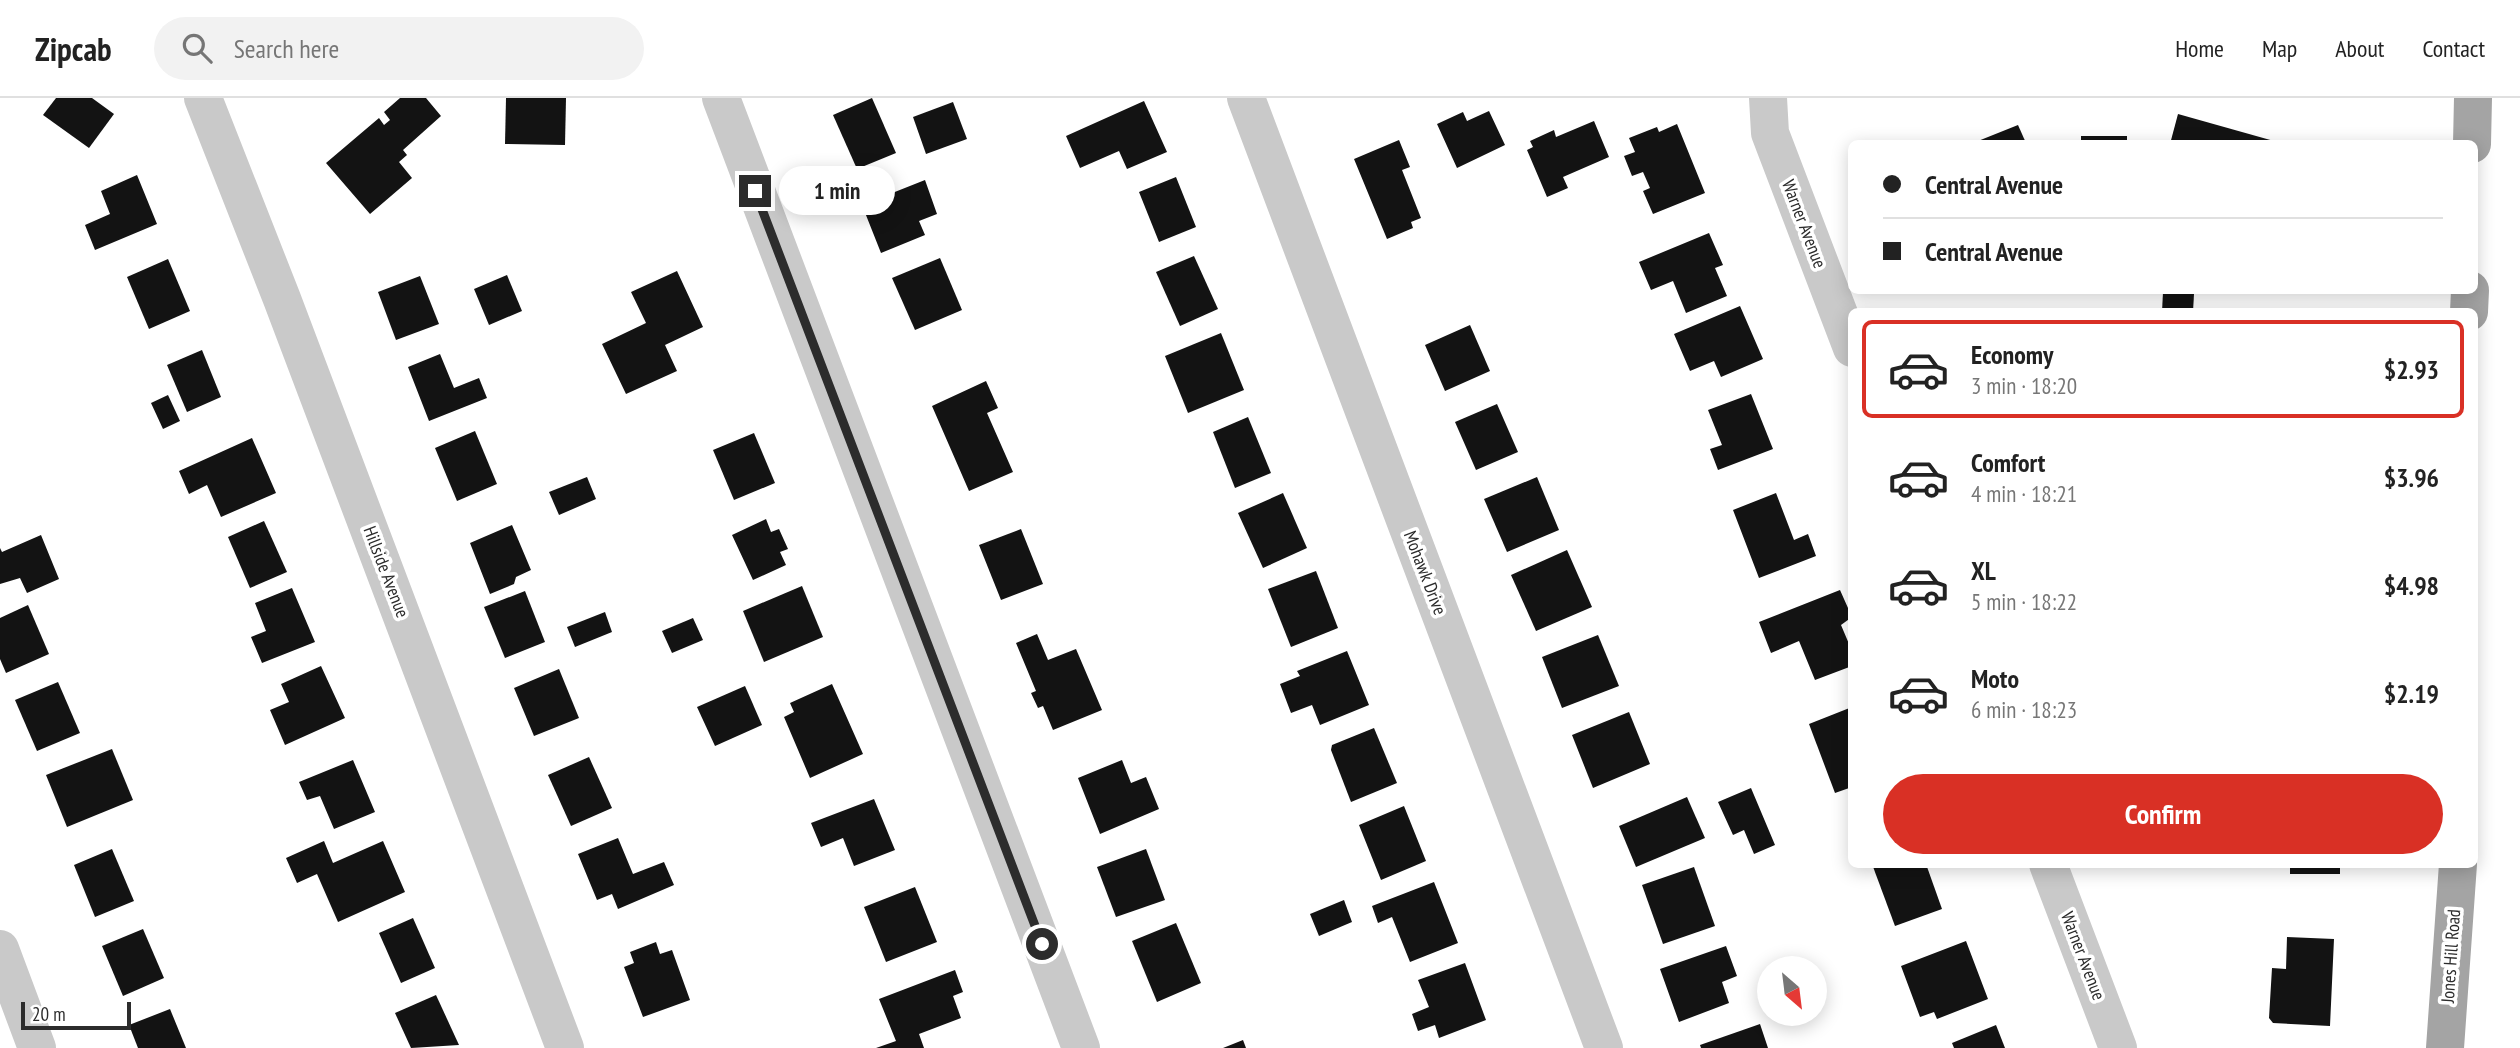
<!DOCTYPE html>
<meta charset="utf-8">
<style>
body{margin:0;font-family:"PT Sans Narrow",sans-serif;background:#f2f2f2;color:#222;height:100vh;display:flex;flex-direction:column;font-size:26px;white-space:nowrap}
*{box-sizing:border-box;margin:0}
p{font-size:23px;color:#767676}
.icon{flex:none;width:38px;height:38px;fill:none;stroke:currentColor;stroke-width:2;stroke-linecap:round;stroke-linejoin:round}
.map{position:relative;flex:1;overflow:hidden}
.side{position:absolute;left:1848px;top:210px;width:630px;height:560px;display:flex;flex-direction:column;background:#fff;border-radius:10px;box-shadow:0 4px 18px #0003}
.side>*{flex:none}
.hud{position:absolute;left:1848px;top:42px;width:630px;height:154px;border-radius:10px;box-shadow:0 4px 18px #0003;display:grid;align-content:center;height:154px;padding:0 35px;background:#fff}
.needle{width:46px;rotate:152deg}
.tools{position:absolute;left:1757px;top:858px;display:grid;gap:14px}
.tools a{display:grid;place-items:center;width:70px;height:70px;border-radius:50%;background:#fff;box-shadow:0 4px 18px #0003;font-size:35px}
.scale{position:absolute;left:21px;bottom:18px;width:110px;box-sizing:border-box;padding-left:7px;border:4px solid #2c2c2c;border-top:0;font-size:19px;line-height:24px;white-space:nowrap;color:#2c2c2c;-webkit-text-stroke:5px #fff;paint-order:stroke}
.end{position:absolute;width:32px;height:32px;margin:-16px;border:9px solid #2c2c2c;background:#fff;box-shadow:0 0 0 4px #fff}
.from{border-radius:50%}
.bubble{position:absolute;height:49px;border-radius:24px;background:#fff;box-shadow:0 4px 18px #0003;font-size:23px;font-weight:700;line-height:49px;text-align:center}
.hud b{display:flex;align-items:center;gap:24px;height:66px;font-size:26px}
.hud b+b{border-top:2px solid #e0e0e0}
.hud i{width:18px;height:18px;background:#222}
ul{padding:12px 0 0;list-style:none}
li{display:flex;align-items:center;gap:21px;height:98px;margin:0 14px 10px;padding:0 21px;border:4px solid transparent;border-radius:10px}
li div{flex:1}
li b{display:block;font-size:26px}
li em{font-style:normal;font-weight:700}
li.current{border-color:#d93025}
li>.icon{width:63px;height:63px;stroke-width:1.5}
.button{display:flex;gap:14px;margin-top:auto;padding:14px 35px}
.button a{flex:1;height:80px;border-radius:42px;background:#d93025;color:#fff;font-size:28px;font-weight:700;line-height:80px;text-align:center}
header{display:flex;align-items:center;gap:42px;box-sizing:border-box;height:98px;padding:0 35px;background:#fff;border-bottom:2px solid #e0e0e0}
header strong{font-size:33px}
nav{display:flex;gap:38px;margin-inline-start:auto;font-size:24px}
.search{width:490px;height:63px;background:#f2f2f2;display:flex;align-items:center;gap:18px;box-sizing:border-box;padding:0 24px;border-radius:38px;color:#767676;font-size:26px}
.map>svg:first-child{display:block}
.building{fill:#131313}
.lines{fill:none;stroke-linecap:round;stroke-linejoin:round}
.minor{stroke:#c9c9c9;stroke-width:38}
.major{stroke:#a4a4a4;stroke-width:38}
.route{stroke:#2c2c2c;stroke-width:9}
.labels{text-anchor:middle;stroke-width:7;stroke-linejoin:round;paint-order:stroke}
.street-label{font-size:18px;fill:#2c2c2c;stroke:#fff}
</style>
<header>
<strong>Zipcab</strong>
<div class="search"><svg class="icon" aria-label="search" viewBox="0 0 24 24"><circle cx="10" cy="10" r="6"/><path d="M15 15l6 6"/></svg>Search here</div>
<nav><a>Home</a><a>Map</a><a>About</a><a>Contact</a></nav>
</header>
<div class="map">
<svg width="2520" height="950" viewBox="0 0 2520 950">
<rect width="100%" height="100%" fill="#fff"/>
<g class="building">
<polygon points="56,0 92,0 114,16 89,50 43,17"/>
<polygon points="400,0 426,0 441,18 403,52 407,57 399,64 412,80 370,116 326,65 379,20 384,27 390,22 384,14"/>
<polygon points="506,0 566,0 565,47 505,46"/>
<polygon points="872,0 896,55 857,71 833,17"/>
<polygon points="1144,3 1167,54 1127,71 1119,53 1080,70 1066,38"/>
<polygon points="953,4 967,41 926,56 913,19"/>
<polygon points="1489,13 1505,47 1457,70 1437,26 1463,14 1467,23"/>
<polygon points="2178,16 2281,45 2281,46 2170,46"/>
<polygon points="1594,23 1609,59 1563,79 1568,90 1547,99 1527,52 1533,49 1530,43 1554,32 1556,39"/>
<polygon points="1677,26 1705,95 1653,116 1643,93 1650,90 1643,74 1632,78 1624,58 1635,54 1629,40 1657,29 1659,34"/>
<polygon points="2018,27 2026,45 1973,45"/>
<rect x="2081" y="38" width="46" height="8"/>
<polygon points="1399,42 1410,69 1402,72 1421,120 1411,124 1413,130 1387,141 1354,61"/>
<polygon points="137,77 157,126 95,152 85,127 110,116 101,93"/>
<polygon points="1176,79 1196,129 1159,144 1139,94"/>
<polygon points="925,82 937,116 919,123 925,137 881,155 862,107"/>
<polygon points="1709,135 1723,167 1715,170 1727,198 1686,215 1673,183 1651,192 1639,164"/>
<polygon points="1194,158 1218,211 1180,228 1156,174"/>
<polygon points="940,160 962,212 915,232 892,180"/>
<polygon points="168,161 190,213 149,231 127,179"/>
<polygon points="677,173 703,229 665,247 677,273 626,296 602,246 646,225 631,194"/>
<polygon points="507,177 522,213 489,227 474,191"/>
<polygon points="420,178 439,226 396,242 378,194"/>
<polygon points="2163,194 2194,196 2193,214 2162,214"/>
<polygon points="1740,208 1763,261 1721,279 1714,263 1690,273 1674,236"/>
<polygon points="1470,227 1490,273 1445,293 1425,247"/>
<polygon points="1221,235 1244,292 1188,315 1165,258"/>
<polygon points="202,252 221,299 187,314 167,267"/>
<polygon points="440,256 454,290 479,280 487,300 429,323 408,269"/>
<polygon points="986,283 998,310 987,315 1013,374 969,393 932,308"/>
<polygon points="1751,296 1773,351 1718,372 1710,351 1722,347 1708,312"/>
<polygon points="168,297 180,323 163,331 151,305"/>
<polygon points="1497,306 1518,354 1476,372 1455,324"/>
<polygon points="1248,319 1271,375 1235,390 1213,334"/>
<polygon points="475,333 497,386 457,403 435,350"/>
<polygon points="754,335 775,385 734,402 713,352"/>
<polygon points="252,340 276,395 221,419 207,387 189,396 179,373"/>
<polygon points="587,379 596,401 559,417 549,394"/>
<polygon points="1537,379 1559,432 1507,454 1484,401"/>
<polygon points="1283,395 1307,450 1263,470 1238,415"/>
<polygon points="1776,395 1794,442 1808,436 1816,458 1759,480 1733,412"/>
<polygon points="766,421 771,434 779,431 788,451 780,454 786,467 753,482 732,437"/>
<polygon points="264,423 287,474 250,490 228,439"/>
<polygon points="512,427 531,472 516,479 514,486 490,496 470,445"/>
<polygon points="1021,431 1043,486 1001,502 979,447"/>
<polygon points="41,437 59,481 27,495 20,480 0,486 0,450 2,454"/>
<polygon points="1567,452 1592,509 1536,533 1511,477"/>
<polygon points="1316,473 1338,530 1291,549 1268,491"/>
<polygon points="802,488 823,539 764,564 743,513"/>
<polygon points="292,490 315,544 262,565 251,539 266,533 255,505"/>
<polygon points="1840,492 1852,519 1841,527 1852,553 1852,568 1815,582 1799,543 1771,555 1759,524"/>
<polygon points="525,493 545,544 505,560 484,509"/>
<polygon points="28,507 49,556 6,575 0,561 0,520"/>
<polygon points="605,514 612,534 575,549 567,529"/>
<polygon points="693,520 703,542 672,555 662,533"/>
<polygon points="1037,536 1048,562 1076,551 1102,612 1053,632 1043,608 1038,610 1031,595 1036,593 1016,545"/>
<polygon points="1598,537 1619,588 1562,610 1542,559"/>
<polygon points="1347,553 1369,607 1320,627 1312,607 1291,615 1280,586 1300,578 1297,573"/>
<polygon points="321,568 345,620 285,647 270,612 289,604 281,586"/>
<polygon points="559,571 579,620 534,638 514,590"/>
<polygon points="58,584 80,635 37,653 15,602"/>
<polygon points="832,586 863,656 810,680 784,619 794,614 790,605"/>
<polygon points="745,588 762,627 715,648 697,609"/>
<polygon points="1852,609 1852,689 1835,695 1809,626"/>
<polygon points="1629,614 1650,666 1593,690 1572,637"/>
<polygon points="1374,630 1397,685 1351,704 1331,652 1332,647"/>
<polygon points="112,651 133,702 67,729 46,677"/>
<polygon points="589,659 612,710 571,728 548,677"/>
<polygon points="353,662 375,714 334,731 320,698 307,702 299,684"/>
<polygon points="1122,662 1131,685 1146,679 1159,711 1100,736 1078,680"/>
<polygon points="1751,690 1775,747 1754,756 1744,732 1733,737 1718,704"/>
<polygon points="1687,699 1705,740 1636,769 1619,728"/>
<polygon points="874,701 895,752 854,768 843,740 821,749 811,725"/>
<polygon points="1404,708 1426,763 1381,782 1359,727"/>
<polygon points="618,740 633,776 664,764 674,787 618,811 612,796 597,802 578,756"/>
<polygon points="324,743 333,765 383,743 405,794 338,824 317,776 297,785 286,760"/>
<polygon points="112,751 134,803 95,819 74,767"/>
<polygon points="1146,751 1165,802 1116,819 1097,769"/>
<polygon points="1872,766 1926,766 1942,811 1895,828"/>
<rect x="2290" y="766" width="50" height="10"/>
<polygon points="1694,769 1715,828 1663,846 1642,787"/>
<polygon points="1434,784 1458,845 1410,864 1392,819 1378,825 1372,808"/>
<polygon points="915,789 937,844 886,864 864,809"/>
<polygon points="1344,802 1352,824 1319,838 1310,816"/>
<polygon points="413,820 435,870 401,885 379,835"/>
<polygon points="1176,825 1201,885 1157,904 1132,843"/>
<polygon points="143,831 164,880 123,898 102,848"/>
<polygon points="2287,839 2334,841 2330,928 2273,925 2269,920 2272,870 2286,871"/>
<polygon points="1966,843 1988,901 1937,921 1934,914 1920,919 1901,868"/>
<polygon points="656,844 660,856 672,852 690,902 643,919 624,869 634,865 630,854"/>
<polygon points="1726,848 1737,878 1722,884 1729,905 1679,924 1660,871"/>
<polygon points="1465,865 1486,922 1439,940 1435,927 1418,933 1412,916 1429,909 1418,882"/>
<polygon points="955,872 963,894 953,898 961,920 919,936 924,950 876,950 896,943 879,901"/>
<polygon points="436,897 459,947 411,950 395,915"/>
<polygon points="170,911 186,950 138,950 129,927"/>
<polygon points="1760,926 1768,950 1701,950 1700,947"/>
<polygon points="1996,927 2005,950 1954,950 1952,945"/>
<polygon points="1243,942 1246,950 1223,950"/>
</g>
<g class="lines">
<g class="minor">
<polyline points="203,0 282,201 565,950"/>
<polyline points="721,0 1081,950"/>
<polyline points="1246,0 1604,950"/>
<polyline points="1768,0 1770,35 1852,250"/>
<polyline points="2048,766 2118,950"/>
<polyline points="0,851 37,950"/>
</g>
<g class="major">
<polyline points="2472,46 2473,0"/>
<polyline points="2469,214 2470,192"/>
<polyline points="2445,950 2458,766"/>
</g>
</g>
<g class="lines">
<polyline class="route" points="755,93 1042,846"/>
</g>
<g class="labels">
<g class="street-label">
<text transform="translate(1804 126) rotate(69)" y="6">Warner Avenue</text>
<text transform="translate(386 474) rotate(69)" y="6">Hillside Avenue</text>
<text transform="translate(1425 475) rotate(69)" y="6">Mohawk Drive</text>
<text transform="translate(2083 858) rotate(69)" y="6">Warner Avenue</text>
<text transform="translate(2451 858) rotate(-86)" y="6">Jones Hill Road</text>
</g>
</g>
</svg>
<div class="tools">
<a><svg class="needle" viewBox="-14 -14 28 28"><path d="M0-13l5 13h-10z" fill="#e53935"/><path d="M0 13l5-13h-10z" fill="#767676"/></svg></a>
</div>
<div class="scale">20 m</div>
<i class="end from" style="left:1042px;top:846px"></i>
<i class="end" style="left:755px;top:93px"></i>
<div class="bubble" style="left:779px;top:68px;width:116px">1 min</div>
<div class="hud">
<b><i class="from"></i>Central Avenue</b>
<b><i></i>Central Avenue</b>
</div>
<section class="side">
<ul>
<li class="current"><svg class="icon" aria-label="car" viewBox="0 0 24 24"><path d="M5 17H2v-5l4-1 3-4h7l3 4 3 1v5h-3M9 17h6M6 11h13"/><circle cx="7" cy="17" r="2"/><circle cx="17" cy="17" r="2"/></svg><div><b>Economy</b><p>3 min · 18:20</p></div><em>$2.93</em></li>
<li><svg class="icon" aria-label="car" viewBox="0 0 24 24"><path d="M5 17H2v-5l4-1 3-4h7l3 4 3 1v5h-3M9 17h6M6 11h13"/><circle cx="7" cy="17" r="2"/><circle cx="17" cy="17" r="2"/></svg><div><b>Comfort</b><p>4 min · 18:21</p></div><em>$3.96</em></li>
<li><svg class="icon" aria-label="car" viewBox="0 0 24 24"><path d="M5 17H2v-5l4-1 3-4h7l3 4 3 1v5h-3M9 17h6M6 11h13"/><circle cx="7" cy="17" r="2"/><circle cx="17" cy="17" r="2"/></svg><div><b>XL</b><p>5 min · 18:22</p></div><em>$4.98</em></li>
<li><svg class="icon" aria-label="car" viewBox="0 0 24 24"><path d="M5 17H2v-5l4-1 3-4h7l3 4 3 1v5h-3M9 17h6M6 11h13"/><circle cx="7" cy="17" r="2"/><circle cx="17" cy="17" r="2"/></svg><div><b>Moto</b><p>6 min · 18:23</p></div><em>$2.19</em></li>
</ul>
<div class="button"><a>Confirm</a></div>
</section>
</div>
